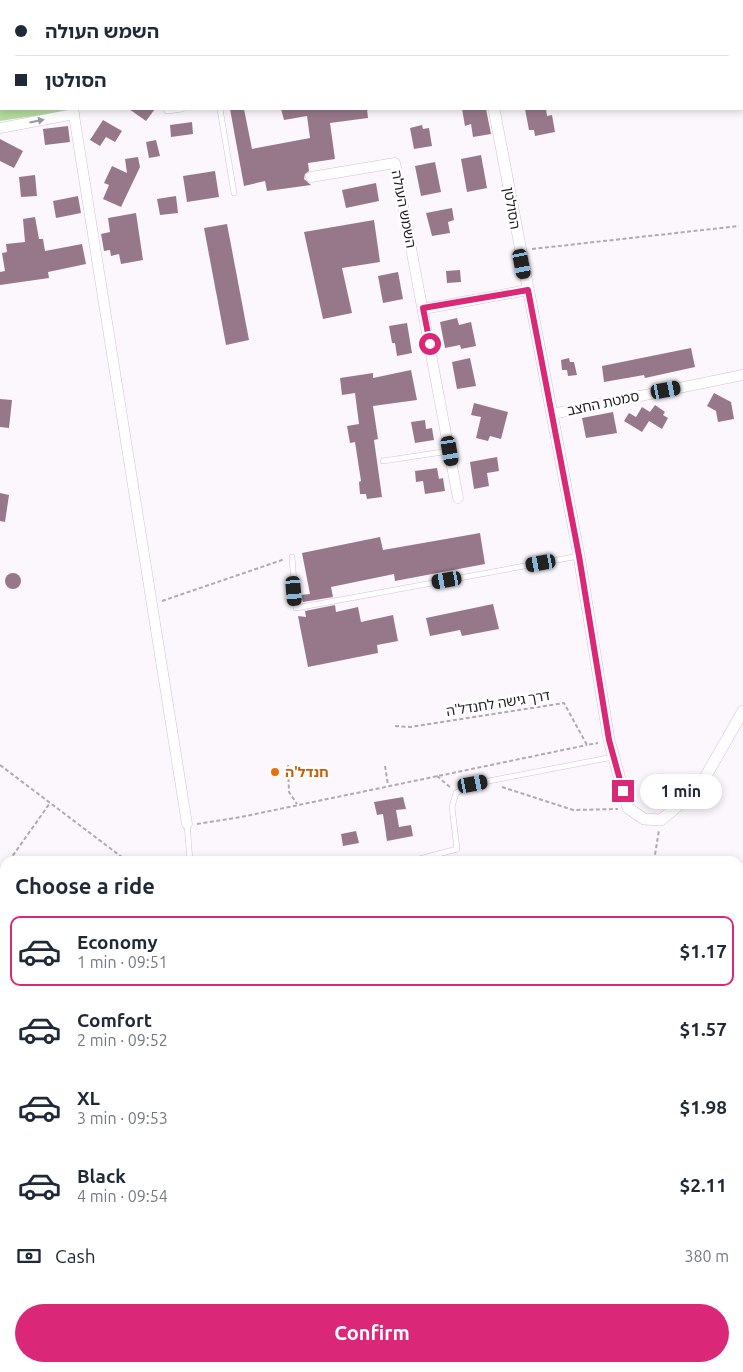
<!DOCTYPE html>
<meta charset="utf-8">
<style>
body{margin:0;font-family:Ubuntu,"Noto Sans Hebrew",sans-serif;background:#f6f6f7;color:#1f2937;height:100vh;display:flex;flex-direction:column;font-size:19px;white-space:nowrap}
*{box-sizing:border-box;margin:0}
p{font-size:16px;color:#747a83}
.icon{flex:none;width:28px;height:28px;fill:none;stroke:currentColor;stroke-width:2;stroke-linecap:round;stroke-linejoin:round}
.map{position:relative;flex:1;overflow:hidden}
.sheet{position:absolute;left:0px;top:856px;width:744px;height:516px;display:flex;flex-direction:column;background:#fff;border-radius:15px 15px 0 0;box-shadow:0 2px 8px #0003}
.sheet>*{flex:none}
.banner{position:absolute;left:0px;top:0px;width:744px;height:110px;box-shadow:0 2px 8px #0003;display:grid;align-content:center;height:110px;padding:0 15px;background:#fff}
.end{position:absolute;width:22px;height:22px;margin:-11px;border:6px solid #db2777;background:#fff;box-shadow:0 0 0 2px #fff}
.from{border-radius:50%}
.bubble{position:absolute;height:35px;border-radius:18px;background:#fff;box-shadow:0 2px 8px #0003;font-size:16px;font-weight:600;line-height:35px;text-align:center}
.car{position:absolute;width:15px;height:30px;margin:-15px -8px;border-radius:6px;box-shadow:0 0 4px 1px #0007;background:linear-gradient(#222 24%,#8ab4d8 0 40%,#222 0 76%,#8ab4d8 0 86%,#222 0)}
.banner b{display:flex;align-items:center;gap:18px;height:48px;font-size:19px}
.banner b+b{border-top:1px solid #e0e1e3}
.banner i{width:12px;height:12px;background:#1f2937}
ul{padding:0;list-style:none}
li{display:flex;align-items:center;gap:15px;height:70px;margin:0 10px 8px;padding:0 5px;border:2px solid transparent;border-radius:10px}
li div{flex:1}
li b{display:block;font-size:19px}
li em{font-style:normal;font-weight:600}
li.on{border-color:#db2777}
li>.icon{width:45px;height:45px;stroke-width:1.5}
h2{padding:0 15px;font-size:22px;line-height:60px}
.pay{display:flex;align-items:center;gap:12px;height:55px;padding:0 15px;font-size:19px}
.pay p{margin-inline-start:auto}
.action{display:flex;gap:10px;margin-top:auto;padding:10px 15px}
.action a{flex:1;height:58px;border-radius:30px;background:#db2777;color:#fff;font-size:20px;font-weight:600;line-height:58px;text-align:center}
.map>svg:first-child{display:block}
.green{fill:#b4dc9c}
.building{fill:#97788a}
.lines{fill:none;stroke-linecap:round;stroke-linejoin:round}
.service-casing{stroke:#d5bedb;stroke-width:6}
.minor-casing{stroke:#d5bedb;stroke-width:11}
.tertiary-casing{stroke:#d5bedb;stroke-width:12}
.path{stroke:#b0aab2;stroke-width:2;stroke-dasharray:4 2.5;stroke-linecap:butt}
.service{stroke:#fff;stroke-width:5}
.minor{stroke:#fff;stroke-width:10}
.tertiary{stroke:#fff;stroke-width:11}
.oneway{fill:#9c989d}
.route{stroke:#db2777;stroke-width:6}
.food-dot{fill:#e8710a;stroke:#fff;stroke-width:2}
.labels{text-anchor:middle;stroke-width:5;stroke-linejoin:round;paint-order:stroke}
.street-label{font-size:14px;fill:#221a25;stroke:#fff}
.food-label{font-size:14px;font-weight:bold;fill:#c56008;stroke:#fff;text-anchor:start}
</style>
<div class="map">
<svg width="743" height="1372" viewBox="0 0 743 1372">
<rect width="100%" height="100%" fill="#fcf7fd"/>
<polygon class="green" points="0,44 1,109 66,109 67,111 0,121"/>
<g class="building">
<polygon points="129,109 155,109 146,121"/>
<polygon points="230,109 244,109 252,149 310,138 307,116 284,120 281,109 367,109 368,118 330,123 335,159 308,163 309,171 305,174 304,179 311,185 267,191 265,181 244,186"/>
<polygon points="462,109 486,109 491,134 473,137 471,124 465,126"/>
<polygon points="525,109 546,109 547,116 552,115 555,132 535,136 534,130 529,130"/>
<polygon points="103,120 122,131 115,142 106,137 100,146 90,140"/>
<polygon points="192,122 193,134 171,137 170,125"/>
<polygon points="422,125 423,129 429,128 432,146 414,149 410,128"/>
<polygon points="68,126 70,142 45,145 43,129"/>
<polygon points="0,139 23,151 14,168 0,161"/>
<polygon points="156,140 160,156 149,158 146,142"/>
<polygon points="481,155 487,188 467,192 461,159"/>
<polygon points="138,157 140,167 121,207 103,199 109,185 104,183 112,166 127,173 125,159"/>
<polygon points="435,162 441,192 421,196 415,166"/>
<polygon points="215,171 219,197 187,202 183,176"/>
<polygon points="35,175 37,196 21,197 19,177"/>
<polygon points="376,183 379,201 346,208 342,190"/>
<polygon points="78,196 81,213 56,218 53,201"/>
<polygon points="176,196 178,213 160,215 157,199"/>
<polygon points="452,208 454,220 448,222 450,233 432,236 426,213"/>
<polygon points="136,213 143,260 121,264 119,254 111,256 110,250 104,251 101,234 110,232 108,218"/>
<polygon points="35,217 39,239 43,239 45,251 82,244 86,264 48,272 49,278 0,285 0,272 5,271 2,253 7,252 6,244 25,242 23,219"/>
<polygon points="374,220 380,262 342,268 352,313 323,319 304,232"/>
<polygon points="227,224 249,340 226,345 204,228"/>
<polygon points="460,270 461,282 447,283 446,271"/>
<polygon points="398,272 403,299 383,303 378,276"/>
<polygon points="457,318 459,325 471,322 476,346 461,349 460,345 445,348 440,322"/>
<polygon points="407,323 412,353 397,356 395,343 392,343 389,326"/>
<polygon points="691,348 695,367 645,378 644,375 604,382 602,366"/>
<polygon points="470,358 476,386 457,389 452,362"/>
<polygon points="569,358 570,362 574,362 577,375 568,376 567,370 562,370 561,360"/>
<polygon points="411,370 417,400 373,406 378,439 374,440 382,497 367,499 366,494 360,494 359,482 361,481 355,442 350,443 347,426 359,424 355,393 342,395 340,378 373,373 373,378"/>
<polygon points="714,393 731,402 734,419 718,422 716,411 707,406"/>
<polygon points="0,399 12,400 9,428 0,427"/>
<polygon points="474,403 508,412 501,439 490,436 488,441 476,438 481,417 471,415"/>
<polygon points="655,405 665,412 663,415 668,418 662,429 649,421 642,432 624,421 629,413 636,417 642,407 650,412"/>
<polygon points="613,412 617,433 586,438 582,418"/>
<polygon points="425,420 426,429 432,428 434,440 415,443 411,422"/>
<polygon points="497,457 499,471 487,473 489,486 474,489 470,462"/>
<polygon points="437,468 439,479 443,478 445,491 425,494 423,481 416,482 415,471"/>
<polygon points="0,493 9,495 5,522 0,521"/>
<polygon points="480,533 485,564 395,581 394,574 331,587 333,597 303,602 301,595 310,594 302,553 380,537 383,550"/>
<circle cx="13" cy="581" r="8"/>
<polygon points="493,604 499,629 462,636 460,630 430,636 426,618"/>
<polygon points="335,605 336,612 358,607 361,622 393,615 398,641 377,645 378,653 308,667 298,616 306,617 305,611"/>
<polygon points="403,797 406,809 396,810 399,827 411,825 413,836 387,841 383,814 377,815 374,802"/>
<polygon points="356,831 359,843 343,846 341,834"/>
</g>
<g class="lines">
<g class="service-casing">
<g id="service">
<polyline points="166,109 167,111 182,109"/>
<polyline points="220,109 234,193"/>
<polyline points="383,461 449,451"/>
<polyline points="292,557 296,608 579,556"/>
<polyline points="187,824 190,861"/>
<polyline points="412,861 457,849 452,807 456,793 473,784 613,757"/>
<polyline points="0,1120 5,1123"/>
</g>
</g>
<g class="minor-casing">
<g id="minor">
<polyline points="56,0 56,1"/>
<polyline points="359,1 366,0"/>
<polyline points="0,40 1,40"/>
<polyline points="73,109 187,824"/>
<polyline points="0,128 74,114"/>
<polyline points="311,177 395,163 458,498"/>
<polyline points="423,309 528,290"/>
<polyline points="552,414 743,375"/>
</g>
</g>
<g class="tertiary-casing">
<g id="tertiary">
<polyline points="479,0 479,1"/>
<polyline points="494,109 579,556 609,740 628,808 644,819 661,820 699,788 743,711"/>
</g>
</g>
<g class="path">
<polyline points="532,249 739,226"/>
<polyline points="162,601 285,559"/>
<polyline points="395,726 410,727 564,703 587,745 598,743"/>
<polyline points="0,765 127,861"/>
<polyline points="288,765 289,792 297,804"/>
<polyline points="385,766 388,785"/>
<polyline points="437,776 451,788"/>
<polyline points="502,787 573,810 618,809"/>
<polyline points="197,824 241,817 587,745"/>
<polyline points="9,861 50,803"/>
<polyline points="654,861 659,830"/>
<polyline points="0,874 5,867"/>
<polyline points="0,1075 5,1068"/>
<polyline points="739,1204 743,1205"/>
<polyline points="85,1372 89,1368"/>
<polyline points="285,1372 289,1368"/>
<polyline points="633,1372 635,1368"/>
</g>
<use href="#service" class="service"/>
<use href="#minor" class="minor"/>
<use href="#tertiary" class="tertiary"/>
</g>
<defs><path id="oneway-solid" d="M-6-.8H1V-3.2L6.5 0L1 3.2V.8H-6Z" transform="scale(1.25)"/></defs>
<use class="oneway" href="#oneway-solid" transform="translate(37 121) rotate(-11)"/>
<g class="lines">
<polyline class="route" points="430,344 423,308 528,290 579,556 609,740 623,791"/>
</g>
<circle class="food-dot" cx="275" cy="772" r="5"/>
<g class="labels">
<g class="street-label">
<text transform="translate(512 208) rotate(80)" y="5">הסולטן</text>
<text transform="translate(404 209) rotate(79)" y="5">השמש העולה</text>
<text transform="translate(603 403) rotate(-12)" y="5">סמטת החצב</text>
<text transform="translate(498 703) rotate(-9)" y="5">דרך גישה לחנדל'ה</text>
</g>
<g class="food-label">
<text x="285" y="777">חנדל'ה</text>
</g>
</g>
</svg>
<i class="end from" style="left:430px;top:344px"></i>
<i class="end" style="left:623px;top:791px"></i>
<div class="bubble" style="left:640px;top:774px;width:82px">1 min</div>
<i class="car" style="left:522px;top:264px;rotate:169deg"></i>
<i class="car" style="left:666px;top:390px;rotate:79deg"></i>
<i class="car" style="left:450px;top:451px;rotate:170deg"></i>
<i class="car" style="left:541px;top:563px;rotate:260deg"></i>
<i class="car" style="left:447px;top:580px;rotate:260deg"></i>
<i class="car" style="left:294px;top:591px;rotate:175deg"></i>
<i class="car" style="left:473px;top:784px;rotate:79deg"></i>
<div class="banner">
<b><i class="from"></i>השמש העולה</b>
<b><i></i>הסולטן</b>
</div>
<section class="sheet">
<h2>Choose a ride</h2>
<ul>
<li class="on"><svg class="icon" aria-label="car" viewBox="0 0 24 24"><path d="M5 17H2v-5l4-1 3-4h7l3 4 3 1v5h-3M9 17h6M6 11h13"/><circle cx="7" cy="17" r="2"/><circle cx="17" cy="17" r="2"/></svg><div><b>Economy</b><p>1 min · 09:51</p></div><em>$1.17</em></li>
<li><svg class="icon" aria-label="car" viewBox="0 0 24 24"><path d="M5 17H2v-5l4-1 3-4h7l3 4 3 1v5h-3M9 17h6M6 11h13"/><circle cx="7" cy="17" r="2"/><circle cx="17" cy="17" r="2"/></svg><div><b>Comfort</b><p>2 min · 09:52</p></div><em>$1.57</em></li>
<li><svg class="icon" aria-label="car" viewBox="0 0 24 24"><path d="M5 17H2v-5l4-1 3-4h7l3 4 3 1v5h-3M9 17h6M6 11h13"/><circle cx="7" cy="17" r="2"/><circle cx="17" cy="17" r="2"/></svg><div><b>XL</b><p>3 min · 09:53</p></div><em>$1.98</em></li>
<li><svg class="icon" aria-label="car" viewBox="0 0 24 24"><path d="M5 17H2v-5l4-1 3-4h7l3 4 3 1v5h-3M9 17h6M6 11h13"/><circle cx="7" cy="17" r="2"/><circle cx="17" cy="17" r="2"/></svg><div><b>Black</b><p>4 min · 09:54</p></div><em>$2.11</em></li>
</ul>
<div class="pay"><svg class="icon" aria-label="cash" viewBox="0 0 24 24"><path d="M3 7h18v10H3z"/><circle cx="12" cy="12" r="2"/></svg>Cash<p>380 m</p></div>
<div class="action"><a>Confirm</a></div>
</section>
</div>
